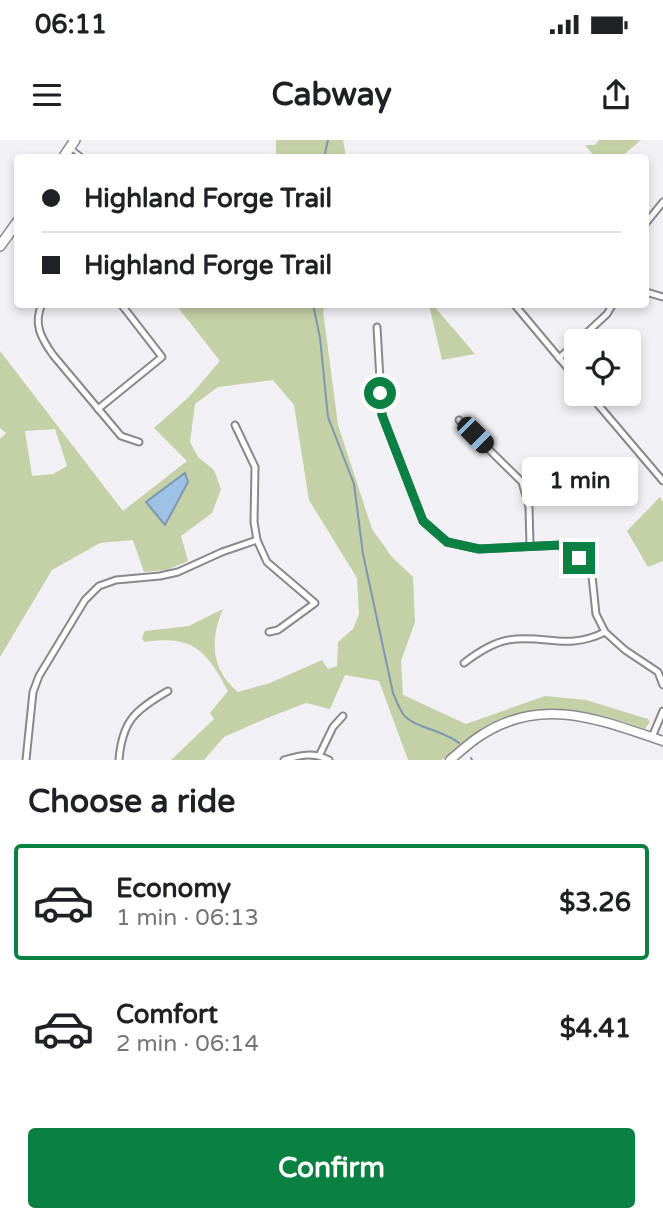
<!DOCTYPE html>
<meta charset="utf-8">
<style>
body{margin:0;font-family:"Varela Round",sans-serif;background:#f6f6f6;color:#202124;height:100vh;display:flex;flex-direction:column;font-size:26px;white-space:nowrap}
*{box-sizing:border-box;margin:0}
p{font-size:23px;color:#757577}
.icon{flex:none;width:38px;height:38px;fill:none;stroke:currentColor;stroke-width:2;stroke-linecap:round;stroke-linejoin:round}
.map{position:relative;height:620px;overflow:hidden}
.details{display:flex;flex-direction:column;background:#fff;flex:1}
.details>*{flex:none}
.top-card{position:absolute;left:14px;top:14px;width:635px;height:154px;border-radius:7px;box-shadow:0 4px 10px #0003;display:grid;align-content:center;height:154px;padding:0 28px;background:#fff}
.fabs{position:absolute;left:564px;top:189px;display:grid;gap:14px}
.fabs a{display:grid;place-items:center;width:77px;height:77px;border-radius:7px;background:#fff;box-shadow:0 4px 10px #0003;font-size:35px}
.end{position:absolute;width:32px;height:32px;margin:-16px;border:9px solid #0b8043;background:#fff;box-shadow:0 0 0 4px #fff}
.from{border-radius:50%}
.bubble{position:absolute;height:49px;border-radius:7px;background:#fff;box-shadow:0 4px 10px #0003;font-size:23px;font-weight:700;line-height:49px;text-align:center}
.car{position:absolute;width:21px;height:42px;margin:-21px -10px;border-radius:9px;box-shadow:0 0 5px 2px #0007;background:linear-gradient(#222 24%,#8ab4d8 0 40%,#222 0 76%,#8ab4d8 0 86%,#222 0)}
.top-card b{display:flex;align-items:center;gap:24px;height:66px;font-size:26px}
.top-card b+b{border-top:2px solid #e0e0e0}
.top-card i{width:18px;height:18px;background:#202124}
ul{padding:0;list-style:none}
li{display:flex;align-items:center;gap:21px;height:116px;margin:0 14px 10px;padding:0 14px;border:4px solid transparent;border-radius:7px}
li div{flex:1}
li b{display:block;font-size:26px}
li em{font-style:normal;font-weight:700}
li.current{border-color:#0b8043}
li>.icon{width:63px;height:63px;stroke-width:1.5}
h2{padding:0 28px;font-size:32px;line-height:84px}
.button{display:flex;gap:14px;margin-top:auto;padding:14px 28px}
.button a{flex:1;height:80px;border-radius:7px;background:#0b8043;color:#fff;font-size:28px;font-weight:700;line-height:80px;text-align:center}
.status{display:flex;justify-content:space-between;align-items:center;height:49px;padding:0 35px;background:#fff;direction:ltr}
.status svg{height:19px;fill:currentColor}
header{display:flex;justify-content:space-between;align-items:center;height:91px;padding:0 28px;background:#fff;font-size:32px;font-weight:700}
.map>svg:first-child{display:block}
.green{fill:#c4d0a6;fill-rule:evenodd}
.water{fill:#9cc1e4;stroke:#7d97b0;stroke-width:2}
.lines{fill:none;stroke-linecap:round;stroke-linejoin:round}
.stream{stroke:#7d97b0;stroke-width:2}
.lane-casing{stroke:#89888c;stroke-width:6}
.street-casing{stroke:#89888c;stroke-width:9}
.secondary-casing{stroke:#89888c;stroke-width:11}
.primary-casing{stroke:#89888c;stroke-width:12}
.lane{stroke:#fff;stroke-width:2.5}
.street{stroke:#fff;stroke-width:5}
.secondary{stroke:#fff;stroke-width:8}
.primary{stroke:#fff;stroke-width:9}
.route{stroke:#0b8043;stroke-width:9}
</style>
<div class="status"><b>06:11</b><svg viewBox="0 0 49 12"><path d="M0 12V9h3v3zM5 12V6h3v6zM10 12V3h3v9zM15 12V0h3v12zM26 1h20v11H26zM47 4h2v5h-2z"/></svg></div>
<header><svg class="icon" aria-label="menu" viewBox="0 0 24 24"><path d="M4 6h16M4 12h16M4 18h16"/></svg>Cabway<svg class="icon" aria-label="share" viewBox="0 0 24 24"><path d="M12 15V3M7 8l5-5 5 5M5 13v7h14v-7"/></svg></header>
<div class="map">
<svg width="663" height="620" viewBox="0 0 663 620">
<rect width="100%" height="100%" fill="#f1f0f4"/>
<g class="green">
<polygon points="276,0 343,0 346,17 276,17"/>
<polygon points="599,0 641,0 621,17 595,17 585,5 595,5"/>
<path d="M176,165H326L323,171L338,285L372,389L392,417L413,437L415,482L401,521L403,555L466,584L545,556L586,560L648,579L650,582L645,589C589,570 545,558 488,585C472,592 457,615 441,620C432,620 418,620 408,620L379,541L345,535L330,569L306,563L267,578L224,597L204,620H171L214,579L210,573L228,551C206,510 193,495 144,502L142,498L145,491L189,486L223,469C210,499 210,529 238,552L270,543L322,520L328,529L337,526L338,502L353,489L359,474L357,438L309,360L294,265L273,240L218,247L195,264L190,302L198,317L214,330L221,349L212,373L181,396L188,421L167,430L144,432L133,400L100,403L52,430L0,517V299L6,293L0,288V211L123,371L187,321L154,288L189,257L220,221ZM55,289L67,326L53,334L32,336L25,291Z"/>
<polygon points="429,165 433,165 475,214 442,220"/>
<polygon points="660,357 663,362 663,421 648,427 627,391"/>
</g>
<polygon class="water" points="185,333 188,342 165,385 146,362"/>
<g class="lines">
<g class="stream">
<polyline points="324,18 328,0"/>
<path d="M313,164L320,198L328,277L354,344L363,414L393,553C396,560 399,568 403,574C413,588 444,590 459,603"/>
<polyline points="471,618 472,620"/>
</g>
<g class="lane-casing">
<polyline id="lane" points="72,9 84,18"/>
</g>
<g class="street-casing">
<g id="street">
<polyline points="646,83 663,62"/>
<polyline points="646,152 663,157"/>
<path d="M42,164C33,184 41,198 53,215L121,296L139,302"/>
<polyline points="514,164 576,238"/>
<polyline points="377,187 382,275 423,381 447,402 479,409 562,405 579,418 592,436 596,474 605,492 625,510 658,532 663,545"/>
<polyline points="578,201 607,174 613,164"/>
<polyline points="559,218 576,203"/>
<polyline points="589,254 663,341"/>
<polyline points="98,269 162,217 121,164"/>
<polyline points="459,280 522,342 529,367 530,405"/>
<polyline points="235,285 255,327 254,382 257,400 267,422 315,463 278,490 269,492"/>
<path d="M464,523C477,513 492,503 508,500C545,494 567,511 605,492"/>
<polyline points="652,597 663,571"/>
<polyline points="319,616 333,587 343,576"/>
<polyline points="26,620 33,552 39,536 85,460 99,446 116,440 160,436 178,432 222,412 257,400"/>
<path d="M119,620C122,581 135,570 168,551"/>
<path d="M284,620C300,615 313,612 329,620"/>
</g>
</g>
<g class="secondary-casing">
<path id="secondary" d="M450,620C460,612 469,603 480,596C542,555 600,580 663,601"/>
</g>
<g class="primary-casing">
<g id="primary">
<polyline points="63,18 75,0"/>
<polyline points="0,106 18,81"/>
</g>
</g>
<use href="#lane" class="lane"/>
<use href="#street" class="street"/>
<use href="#secondary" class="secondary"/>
<use href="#primary" class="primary"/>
</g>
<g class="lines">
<polyline class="route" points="380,253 382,275 423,381 447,402 479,409 562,405 579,418"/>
</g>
</svg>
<div class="fabs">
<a><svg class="icon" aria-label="locate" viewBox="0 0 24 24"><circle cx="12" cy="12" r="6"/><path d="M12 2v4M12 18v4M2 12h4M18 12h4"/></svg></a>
</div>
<i class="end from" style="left:380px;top:253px"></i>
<i class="end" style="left:579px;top:418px"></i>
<div class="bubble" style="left:522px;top:317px;width:116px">1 min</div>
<i class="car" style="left:475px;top:295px;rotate:135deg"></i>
<div class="top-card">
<b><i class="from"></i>Highland Forge Trail</b>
<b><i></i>Highland Forge Trail</b>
</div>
</div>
<section class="details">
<h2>Choose a ride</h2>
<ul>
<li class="current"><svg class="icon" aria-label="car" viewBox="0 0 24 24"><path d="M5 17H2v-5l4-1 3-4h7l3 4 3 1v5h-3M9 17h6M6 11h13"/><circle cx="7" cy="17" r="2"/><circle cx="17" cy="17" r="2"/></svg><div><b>Economy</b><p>1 min · 06:13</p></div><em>$3.26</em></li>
<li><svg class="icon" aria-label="car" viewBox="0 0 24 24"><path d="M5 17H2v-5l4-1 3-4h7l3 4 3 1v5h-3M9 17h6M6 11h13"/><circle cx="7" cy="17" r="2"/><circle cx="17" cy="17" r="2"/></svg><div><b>Comfort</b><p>2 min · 06:14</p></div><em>$4.41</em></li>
</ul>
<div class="button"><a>Confirm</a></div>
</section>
